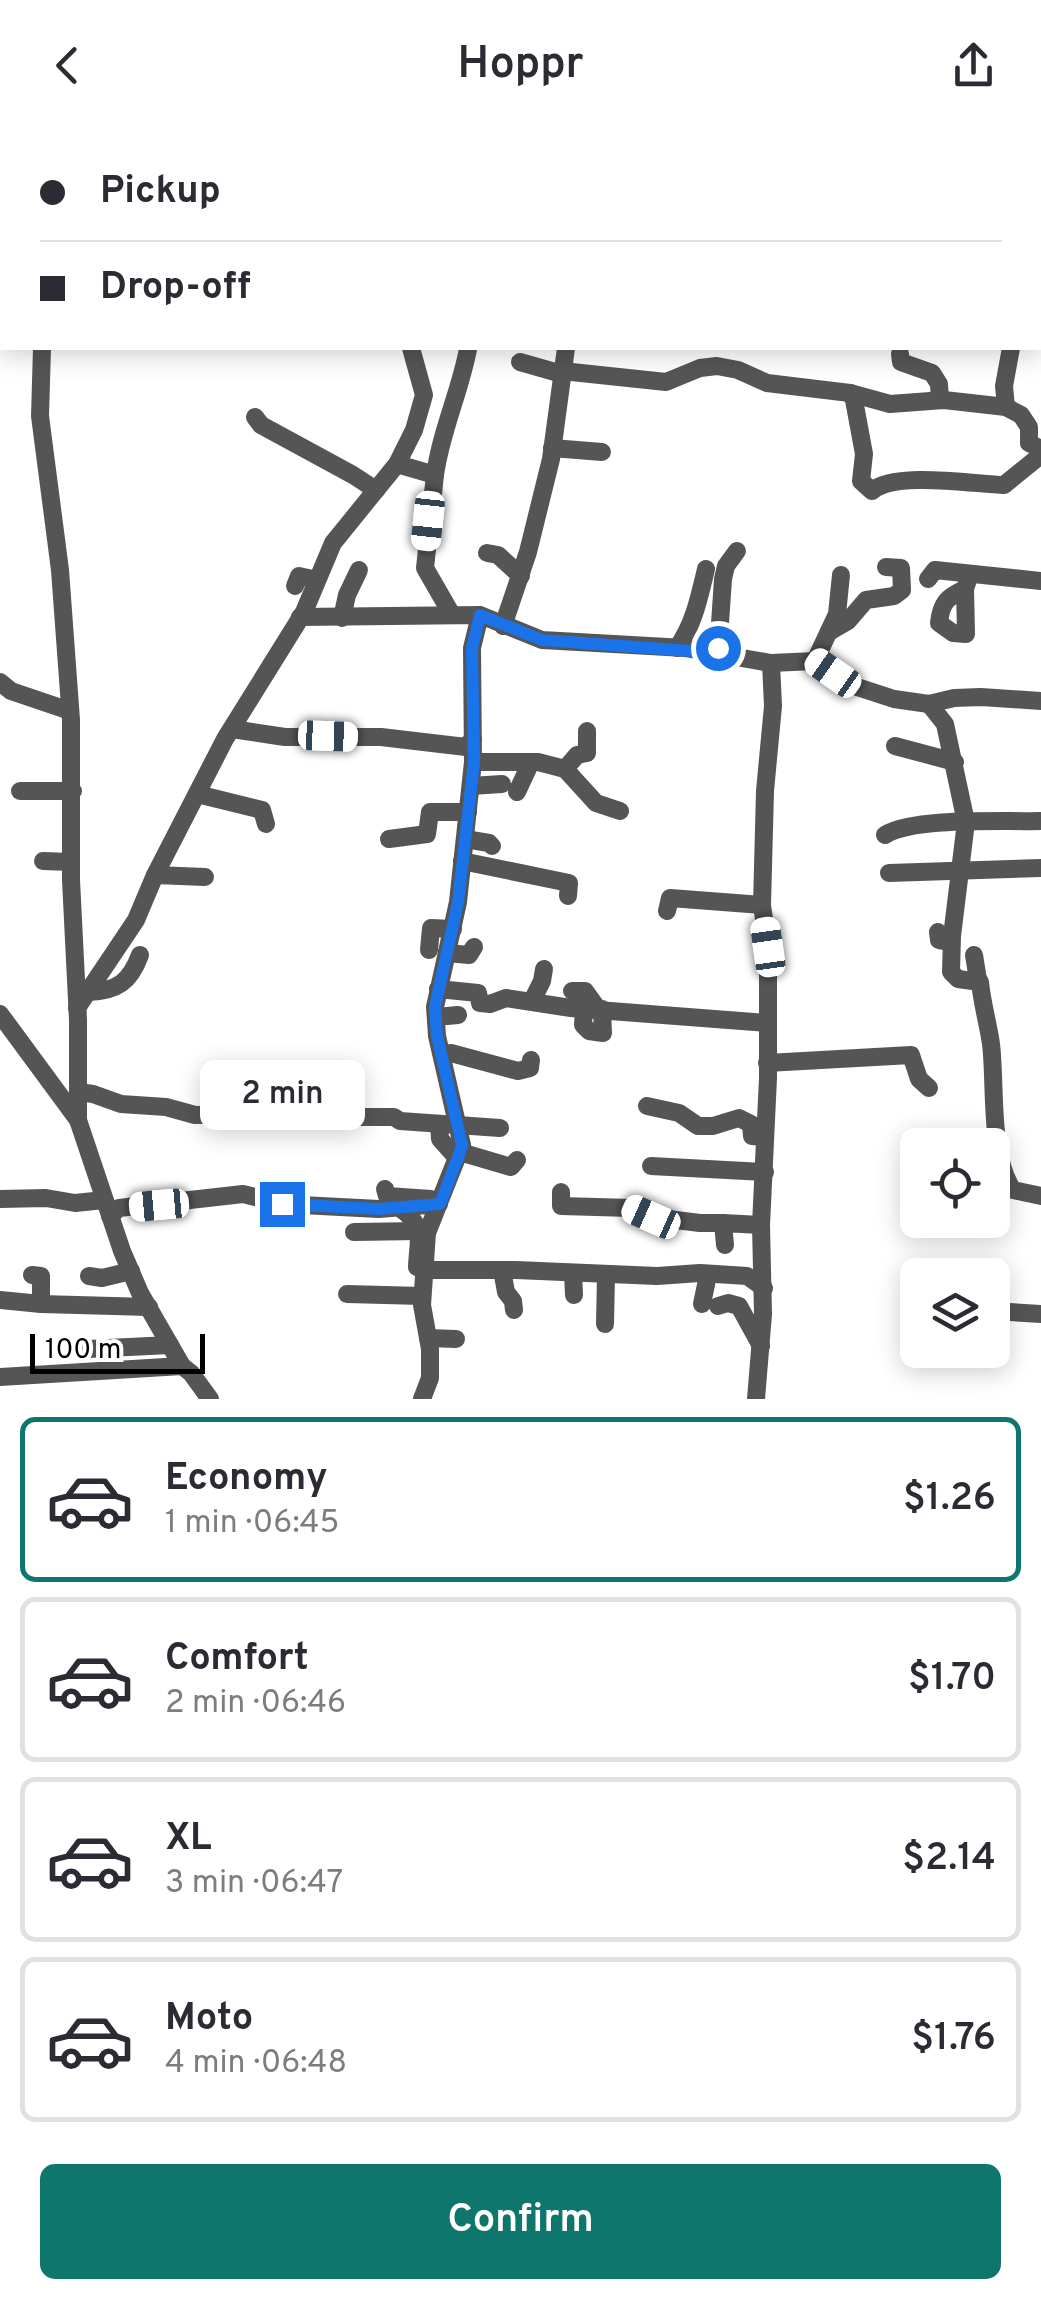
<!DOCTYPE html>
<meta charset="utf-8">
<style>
body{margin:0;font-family:Overpass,sans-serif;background:#f2f2f3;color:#2b2b33;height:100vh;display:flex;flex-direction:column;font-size:38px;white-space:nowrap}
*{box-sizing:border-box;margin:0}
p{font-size:32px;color:#7c7c81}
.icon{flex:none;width:55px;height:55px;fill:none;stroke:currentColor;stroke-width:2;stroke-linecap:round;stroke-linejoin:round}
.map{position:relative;height:1269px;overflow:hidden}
.drawer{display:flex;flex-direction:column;background:#fff;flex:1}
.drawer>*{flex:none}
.banner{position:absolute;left:0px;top:0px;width:1042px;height:220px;box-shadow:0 5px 25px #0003;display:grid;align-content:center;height:220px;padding:0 40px;background:#fff}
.buttons{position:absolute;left:900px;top:998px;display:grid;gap:20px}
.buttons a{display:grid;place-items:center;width:110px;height:110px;border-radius:15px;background:#fff;box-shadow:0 5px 25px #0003;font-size:50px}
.scale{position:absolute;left:30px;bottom:25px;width:175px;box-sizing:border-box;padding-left:10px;border:5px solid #000;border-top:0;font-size:28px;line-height:35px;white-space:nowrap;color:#000;-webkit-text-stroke:8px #fff;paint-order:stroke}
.end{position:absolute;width:45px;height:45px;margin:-22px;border:12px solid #1a73e8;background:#fff;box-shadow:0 0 0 5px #fff}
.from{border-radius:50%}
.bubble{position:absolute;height:70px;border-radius:15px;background:#fff;box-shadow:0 5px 25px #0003;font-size:32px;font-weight:600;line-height:70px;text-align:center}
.car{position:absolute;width:30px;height:60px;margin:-30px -15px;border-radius:12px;box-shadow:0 0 8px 2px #0007;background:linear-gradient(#fff 24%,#345 0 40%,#fff 0 76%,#345 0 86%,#fff 0)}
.banner b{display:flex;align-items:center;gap:35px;height:95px;font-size:38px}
.banner b+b{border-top:2px solid #e1e1e2}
.banner i{width:25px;height:25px;background:#2b2b33}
ul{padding:18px 0 0;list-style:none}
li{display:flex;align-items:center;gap:30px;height:165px;margin:0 20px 15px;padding:0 20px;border:5px solid #e1e1e2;border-radius:15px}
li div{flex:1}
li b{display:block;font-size:38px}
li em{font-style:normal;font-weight:600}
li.on{border-color:#0f766e}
li>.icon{width:90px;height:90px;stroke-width:1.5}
.action{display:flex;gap:20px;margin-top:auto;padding:20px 40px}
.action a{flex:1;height:115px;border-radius:15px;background:#0f766e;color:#fff;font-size:40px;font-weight:600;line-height:115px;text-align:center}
header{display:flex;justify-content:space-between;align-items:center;height:130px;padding:0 40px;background:#fff;font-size:45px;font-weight:600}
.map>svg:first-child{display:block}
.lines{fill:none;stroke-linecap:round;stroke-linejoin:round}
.minor{stroke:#555;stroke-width:18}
.route{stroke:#1a73e8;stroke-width:12}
</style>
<header><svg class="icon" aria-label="back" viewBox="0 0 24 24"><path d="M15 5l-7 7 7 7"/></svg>Hoppr<svg class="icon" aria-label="share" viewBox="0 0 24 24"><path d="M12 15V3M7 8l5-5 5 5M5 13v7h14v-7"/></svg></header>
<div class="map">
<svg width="1041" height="1269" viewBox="0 0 1041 1269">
<rect width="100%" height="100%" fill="#fff"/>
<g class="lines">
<g class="minor">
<polyline points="197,0 201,0"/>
<polyline points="262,0 265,2"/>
<polyline points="0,2 3,2"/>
<polyline points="58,2 58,0"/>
<polyline points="418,2 418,0"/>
<polyline points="652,2 653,0"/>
<polyline points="1040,41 1041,41"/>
<polyline points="0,157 2,161"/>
<polyline points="42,218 40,286 60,440 71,590 71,750 78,890 78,990 122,1121 140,1163 182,1236 191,1243 210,1269"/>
<polyline points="900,224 901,232 932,243 939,254 940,270"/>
<polyline points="520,232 562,244"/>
<path d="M562,241L666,252L700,238L717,236L738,240L767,253L850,263L854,270L864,324L861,351L872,361C894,341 973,354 1004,355L1041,325"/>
<polyline points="850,263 890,274 944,270 1006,277 1021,285 1029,297 1029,313 1041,319"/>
<polyline points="1006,277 1004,256 1011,218"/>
<polyline points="255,287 261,295 353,345 376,360"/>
<polyline points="552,318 602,322"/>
<polyline points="397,334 435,345 425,438 452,485"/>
<path d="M435,345C441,301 460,262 468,219"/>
<polyline points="487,423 498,425 521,446"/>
<polyline points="928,449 935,440 1041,451"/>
<polyline points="295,456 299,446 317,450"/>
<path d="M965,459C947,467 941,473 939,493L953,503L966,504L965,459L970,444"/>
<polyline points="300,487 480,485 542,510 685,518 771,533 815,531 851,555 894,569 929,574 954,568 981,567 1041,571"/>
<polyline points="342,488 347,465 359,440"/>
<polyline points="503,496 528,422 551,329 566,218"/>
<polyline points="829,502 848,491 866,470 894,466 902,460 901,438 886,437"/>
<path d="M677,518C694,494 699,468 706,439"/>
<polyline points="718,523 723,449 726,436 737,421"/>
<polyline points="815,531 837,484 841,445"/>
<polyline points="0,552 11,561 70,581"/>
<path d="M929,574L945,594L966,692L952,806L951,842L958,849L980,852C982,873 988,893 991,914C996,955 989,1026 1013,1060L1041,1066"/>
<polyline points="232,599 285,607 381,607 466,617 473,609"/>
<polyline points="895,616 955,632"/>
<polyline points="473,632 538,632 565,639 577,625 587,623 587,601"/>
<polyline points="565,639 596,673 620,681"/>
<polyline points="471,656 502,654"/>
<polyline points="20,661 73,661"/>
<polyline points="517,662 531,632"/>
<polyline points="197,664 262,680 266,694"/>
<path d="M885,705C914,687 1004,692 1041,691"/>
<polyline points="389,709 427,704 430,682 468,682"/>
<polyline points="465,709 489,713 492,716"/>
<polyline points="43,731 71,732"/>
<polyline points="462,731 569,753 568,766"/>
<polyline points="889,743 1041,738"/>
<polyline points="155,745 205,747"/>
<polyline points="667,781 670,768 762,775"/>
<polyline points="938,802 939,810 951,812"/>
<polyline points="429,820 431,798 453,799"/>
<polyline points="447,823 469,825 474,817"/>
<polyline points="974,825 978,850"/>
<polyline points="438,859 478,863 480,873 490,874 506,868 571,878 767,893"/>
<polyline points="572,861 585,861 598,879"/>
<path d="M89,862C117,861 130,852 140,825"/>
<polyline points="532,871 542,851 544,839"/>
<polyline points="77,878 136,790 155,745 225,609 304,482 333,413 397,334 414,300 424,265 411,218"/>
<polyline points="584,878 583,895 589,901 603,903 602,879"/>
<polyline points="0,884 78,990"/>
<polyline points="436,887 458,885"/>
<polyline points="451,923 518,941 530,938 531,930"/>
<polyline points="767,933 911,925 919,949 929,958"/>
<polyline points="78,962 93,964 121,974 166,977 195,985 329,983 342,987 394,987 400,991 500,998"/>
<polyline points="647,976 679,983 698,996 713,996 739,988 751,994 752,1006 765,1007"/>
<polyline points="439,994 440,1009 457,1028"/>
<polyline points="460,1022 511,1037 517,1030"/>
<polyline points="651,1036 765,1042"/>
<polyline points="385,1059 387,1066 431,1069"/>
<polyline points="561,1062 561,1076 631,1078 651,1087 700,1093 723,1093"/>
<polyline points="0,1069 46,1068 75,1073 104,1070"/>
<path d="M401,1079C426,1097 418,1109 417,1137L423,1140H516L657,1146L700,1143L747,1146L764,1158"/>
<polyline points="110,1086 119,1078 243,1064 282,1074 379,1079 439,1074"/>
<polyline points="354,1102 419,1101"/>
<polyline points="725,1115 723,1093 761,1095"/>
<polyline points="502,1140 506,1162 513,1171 514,1180"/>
<polyline points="573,1143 574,1165"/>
<polyline points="32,1145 41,1146 41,1174"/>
<polyline points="89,1146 102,1148 131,1141"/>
<polyline points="347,1164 422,1166"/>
<polyline points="0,1170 41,1174 149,1177"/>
<polyline points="702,1174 708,1145"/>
<polyline points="718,1176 728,1173 739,1176 761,1216"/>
<polyline points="992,1181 1041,1184"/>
<polyline points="605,1194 606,1145"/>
<polyline points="428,1208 456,1209"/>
<polyline points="88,1219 170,1215"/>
<polyline points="0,1247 182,1236"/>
<polyline points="422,1269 430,1248 430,1219 422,1175 427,1103 462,1015 437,906 435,877 458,772 473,632 472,518 480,485"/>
<polyline points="756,1269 763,1184 761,1095 768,948 768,817 762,775 765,661 773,576 771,533"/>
</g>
</g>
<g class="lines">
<polyline class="route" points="282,1074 379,1079 440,1074 460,1022 462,1015 437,906 435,877 458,772 474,632 472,518 480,485 542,510 718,523 718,518"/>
</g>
</svg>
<div class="buttons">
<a><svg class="icon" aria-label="locate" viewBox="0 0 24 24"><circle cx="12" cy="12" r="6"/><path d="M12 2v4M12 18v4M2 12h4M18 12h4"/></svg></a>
<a><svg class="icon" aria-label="layers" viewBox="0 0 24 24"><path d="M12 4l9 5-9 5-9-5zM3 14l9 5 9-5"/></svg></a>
</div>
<div class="scale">100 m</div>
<i class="end from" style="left:718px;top:518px"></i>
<i class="end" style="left:282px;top:1074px"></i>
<div class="bubble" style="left:200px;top:930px;width:165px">2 min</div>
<i class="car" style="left:428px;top:391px;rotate:186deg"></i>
<i class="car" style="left:833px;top:543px;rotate:305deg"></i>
<i class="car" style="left:328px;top:606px;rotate:92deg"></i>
<i class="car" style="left:768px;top:817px;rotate:352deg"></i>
<i class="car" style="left:159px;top:1075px;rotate:265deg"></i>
<i class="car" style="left:651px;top:1087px;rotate:294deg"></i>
<div class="banner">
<b><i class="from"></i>Pickup</b>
<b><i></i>Drop-off</b>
</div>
</div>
<section class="drawer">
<ul>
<li class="on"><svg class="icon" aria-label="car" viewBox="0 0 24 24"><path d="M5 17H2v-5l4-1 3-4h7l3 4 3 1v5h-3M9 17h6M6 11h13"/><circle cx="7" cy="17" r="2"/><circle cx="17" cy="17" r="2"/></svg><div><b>Economy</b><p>1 min · 06:45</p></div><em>$1.26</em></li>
<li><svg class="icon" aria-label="car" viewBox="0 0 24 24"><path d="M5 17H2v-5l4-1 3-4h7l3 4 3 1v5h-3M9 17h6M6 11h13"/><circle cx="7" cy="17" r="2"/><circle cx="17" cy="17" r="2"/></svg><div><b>Comfort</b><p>2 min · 06:46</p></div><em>$1.70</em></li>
<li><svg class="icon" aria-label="car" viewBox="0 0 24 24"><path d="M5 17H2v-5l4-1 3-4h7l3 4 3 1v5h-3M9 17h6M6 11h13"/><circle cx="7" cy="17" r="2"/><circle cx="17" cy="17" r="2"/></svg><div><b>XL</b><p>3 min · 06:47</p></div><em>$2.14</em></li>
<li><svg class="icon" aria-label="car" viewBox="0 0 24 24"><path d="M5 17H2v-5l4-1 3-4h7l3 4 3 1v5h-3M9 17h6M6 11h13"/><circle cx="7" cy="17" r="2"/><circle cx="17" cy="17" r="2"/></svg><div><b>Moto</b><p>4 min · 06:48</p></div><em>$1.76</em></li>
</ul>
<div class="action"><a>Confirm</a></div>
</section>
